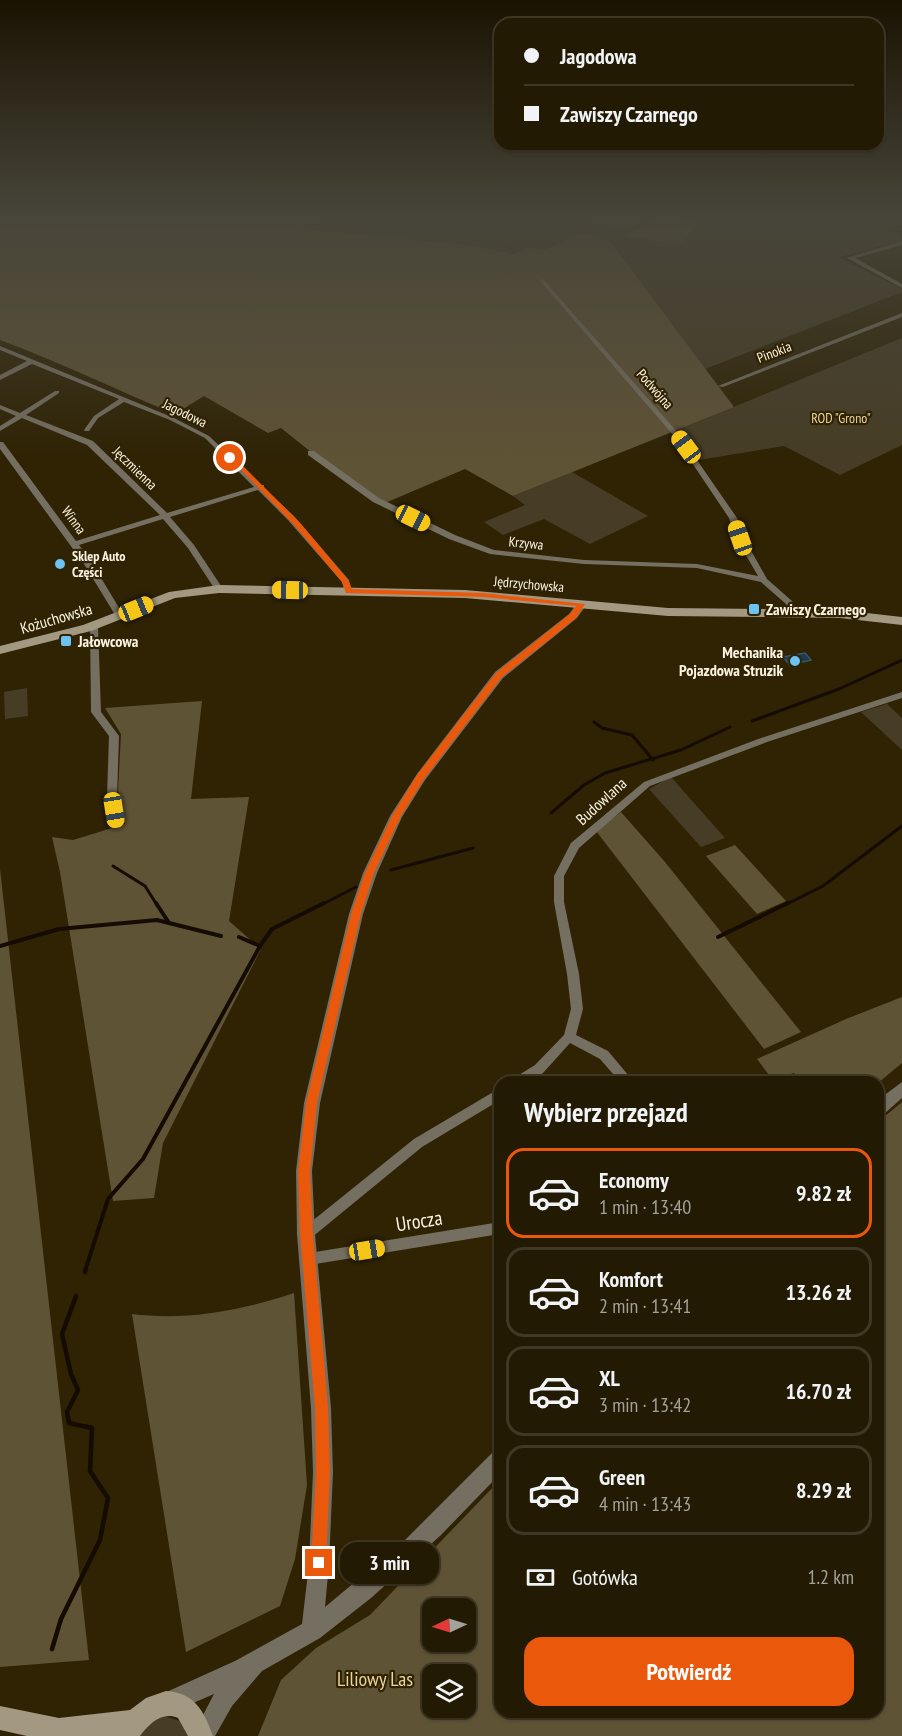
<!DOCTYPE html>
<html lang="pl">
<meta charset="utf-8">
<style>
body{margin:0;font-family:"PT Sans Narrow",sans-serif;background:#2b230d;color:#f1f3f6;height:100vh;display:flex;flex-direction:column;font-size:22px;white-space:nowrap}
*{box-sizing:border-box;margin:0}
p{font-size:20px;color:#a3a19a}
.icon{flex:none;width:33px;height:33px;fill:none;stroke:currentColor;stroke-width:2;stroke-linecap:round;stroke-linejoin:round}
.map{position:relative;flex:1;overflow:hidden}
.panel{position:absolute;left:494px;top:1076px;width:390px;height:642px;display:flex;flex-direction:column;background:#231a03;border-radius:18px;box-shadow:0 2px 4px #0004,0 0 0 2px #403825}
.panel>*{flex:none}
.banner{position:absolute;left:494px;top:18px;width:390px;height:132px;border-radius:18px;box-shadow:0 2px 4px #0004,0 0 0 2px #403825;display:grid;align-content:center;height:132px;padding:0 30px;background:#231a03}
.needle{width:39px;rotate:266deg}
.tools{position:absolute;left:422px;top:1598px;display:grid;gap:12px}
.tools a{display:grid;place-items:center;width:54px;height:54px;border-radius:12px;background:#231a03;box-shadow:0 2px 4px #0004,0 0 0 2px #403825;font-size:30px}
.end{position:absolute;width:27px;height:27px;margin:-14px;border:8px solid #ea580c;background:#fff;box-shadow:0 0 0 3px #fff}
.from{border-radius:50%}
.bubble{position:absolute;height:42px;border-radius:18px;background:#231a03;box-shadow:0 2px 4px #0004,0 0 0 2px #403825;font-size:20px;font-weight:700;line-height:42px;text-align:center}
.car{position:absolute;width:18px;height:36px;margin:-18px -9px;border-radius:8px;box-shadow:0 0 4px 2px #0007;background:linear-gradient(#f5c518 24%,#345 0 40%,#f5c518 0 76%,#345 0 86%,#f5c518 0)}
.banner b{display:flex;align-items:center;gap:21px;height:57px;font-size:22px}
.banner b+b{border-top:2px solid #403825}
.banner i{width:15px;height:15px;background:#f1f3f6}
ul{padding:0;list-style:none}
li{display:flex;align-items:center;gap:18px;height:90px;margin:0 12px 9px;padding:0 18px;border:3px solid #403825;border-radius:18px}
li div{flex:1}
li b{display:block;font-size:22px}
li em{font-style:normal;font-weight:700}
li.current{border-color:#ea580c}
li>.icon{width:54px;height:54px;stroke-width:1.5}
h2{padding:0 30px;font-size:27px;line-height:72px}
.pay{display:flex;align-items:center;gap:15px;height:66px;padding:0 30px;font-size:22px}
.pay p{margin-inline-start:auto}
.action{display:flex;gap:12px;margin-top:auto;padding:12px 30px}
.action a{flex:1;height:69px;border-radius:18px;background:#ea580c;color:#fff;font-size:24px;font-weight:700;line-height:69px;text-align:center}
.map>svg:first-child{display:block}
.green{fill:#473d26}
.forest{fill:#5f5336;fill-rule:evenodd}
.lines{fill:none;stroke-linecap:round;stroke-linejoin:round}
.stream-far2{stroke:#150b00;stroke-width:3}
.stream-far1{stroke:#150b00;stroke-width:4}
.stream{stroke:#150b00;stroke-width:4.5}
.building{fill:#1b3b4c;stroke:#37576a;stroke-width:1.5}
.minor{fill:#756f61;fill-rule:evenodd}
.tertiary{fill:#756f61;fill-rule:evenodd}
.secondary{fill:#a39983;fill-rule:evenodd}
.route{fill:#ea580c}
.poi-dot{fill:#6cc3f2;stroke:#2f2304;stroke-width:2}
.labels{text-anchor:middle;stroke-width:4.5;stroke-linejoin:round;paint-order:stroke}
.far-street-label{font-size:14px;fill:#fcf4e3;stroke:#2f2304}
.far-park-label{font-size:14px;fill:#ecd49d;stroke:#2f2304}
.far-poi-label{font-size:14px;font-weight:bold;fill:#fcf4e3;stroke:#2f2304;text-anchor:start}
.poi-label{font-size:16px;font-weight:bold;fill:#fcf4e3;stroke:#2f2304;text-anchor:start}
.street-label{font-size:16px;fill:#fcf4e3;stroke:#2f2304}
.near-street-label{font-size:20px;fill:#fcf4e3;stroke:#2f2304}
.near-park-label{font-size:20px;fill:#ecd49d;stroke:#2f2304}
</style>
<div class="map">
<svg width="902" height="1736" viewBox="0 0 902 1736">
<rect width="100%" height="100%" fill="#2f2304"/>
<g class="green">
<polygon points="329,214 456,214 469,218 552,214 627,229 645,220 622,214 902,214 902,224 885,228 902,237 902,241 839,257 902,289 902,292 705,369 610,241 583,233 543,250 529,248 513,254 471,245 299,229 334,215"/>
<polygon points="902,338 902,445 840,475 784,446 699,460 677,430"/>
<polygon points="572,472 648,516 590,544 544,519 503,535 484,522 525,505 513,496"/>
<polygon points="27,688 28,716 5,719 4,692"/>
<polygon points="887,704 902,718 902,750 861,712"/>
<polygon points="671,777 725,838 701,847 649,789"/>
<polygon points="164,1716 180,1721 189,1736 138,1736 147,1724"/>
</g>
<g class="forest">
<path d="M0,214H329L335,215L301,229L471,245L513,254L529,248L543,250L583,233L610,241L734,407L513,496L465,469L385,503L336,472L281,428L268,433L204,396L175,414C116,390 60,362 0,340Z"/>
<polygon points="552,214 622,214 646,220 627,229"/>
<polygon points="661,214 701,222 681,243 668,243 625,236"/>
<polygon points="202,701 191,799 249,797 229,921 261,949 163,1143 154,1198 113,1201 60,872 52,837 73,840 125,824 118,791 121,734 105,708"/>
<polygon points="621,812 665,862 801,1032 764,1049 596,831"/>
<polygon points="735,845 786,901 757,914 706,856"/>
<polygon points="0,869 89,1660 0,1667"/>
<polygon points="902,997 902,1063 878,1083 800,1081 794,1073 772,1079 757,1059 846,1019"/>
<path d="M902,1102V1736H258L281,1680L316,1648L370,1615L499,1481L500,1712H878V1122ZM432,1608H465V1641H432ZM432,1674H465V1707H432Z"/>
<path d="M294,1293L307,1485L295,1559L280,1606L186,1652L132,1314C186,1321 243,1310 294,1293Z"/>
</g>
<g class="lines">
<g class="stream-far2">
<polyline points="752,721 839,689 902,660"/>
<polyline points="594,722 602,728 632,735 653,760"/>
<polyline points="551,813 584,785 605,773 681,750 730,727"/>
<polyline points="113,866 145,886 157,905"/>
<polyline points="391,870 473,848"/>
<polyline points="321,905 356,887"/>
<polyline points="785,905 823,886 902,826"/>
</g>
<g class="stream-far1">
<polyline points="156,903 169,923"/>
<polyline points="239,937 260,946"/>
<polyline points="718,937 788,903"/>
<polyline points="0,946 59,929 157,920 221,936"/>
<polyline points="85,1271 108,1199 143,1159 260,946 272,929 324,903"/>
</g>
<g class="stream">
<polyline points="85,1272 86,1269"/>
<polyline points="52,1649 61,1619 100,1540 108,1498 90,1471 92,1428 69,1423 67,1412 78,1390 71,1374 62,1334 76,1296"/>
</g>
</g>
<polygon class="building" points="805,653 811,660 790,665 783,657"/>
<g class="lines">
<g class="minor">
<polygon points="902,241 902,245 855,258 902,284 902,288 847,258"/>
<polygon points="543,279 679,434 737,518 744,538 767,579 792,601 799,613 798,615 792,615 786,604 761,582 697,568 584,564 490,554 449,539 373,502 308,455 308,451 314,451 379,498 455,535 494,550 584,560 697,564 758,576 736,538 729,518 674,436 541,282 540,281"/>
<polygon points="902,313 902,317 723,387 718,386"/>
<polygon points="0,346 174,418 209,436 261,485 264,485 264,488 294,516 349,580 352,591 351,593 345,593 342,582 288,520 258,490 170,517 194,545 223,589 222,591 216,591 188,548 163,519 79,545 92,563 124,616 120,619 117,618 84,564 0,449 0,442 3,442 76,541 160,515 87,445 22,418 0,431 0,426 16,416 0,409 0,405 20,413 55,391 59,391 59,393 26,415 93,441 167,513 254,487 205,438 170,420 124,402 98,418 89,431 85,431 84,430 94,416 119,399 32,364 0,380 0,375 27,361 0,350"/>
<polygon points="94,623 98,626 101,712 119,736 117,797 122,824 117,828 112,824 107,797 109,736 91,712 90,626"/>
<polygon points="902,692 902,698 767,742 650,786 579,848 564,876 564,902 579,974 583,1009 576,1035 608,1051 634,1082 620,1082 600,1059 570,1043 543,1073 529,1082 512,1082 514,1078 535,1065 564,1035 571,1009 567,974 554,902 554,876 571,843 644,782 761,738"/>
<polygon points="500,1088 500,1100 422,1147 311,1238 306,1240 301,1238 299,1234 301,1230 414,1139"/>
<polygon points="500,1222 500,1234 309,1265 304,1264 302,1259 304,1254 309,1253"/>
</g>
<g class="tertiary">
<polygon points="582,601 587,604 577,618 503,678 425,780 402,817 377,873 363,914 320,1103 312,1171 315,1234 331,1408 333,1472 329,1564 325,1607 403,1542 493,1452 500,1449 500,1474 441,1535 371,1598 320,1638 262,1671 232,1706 215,1736 192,1736 214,1694 170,1713 162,1710 159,1702 162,1694 235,1661 302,1624 309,1564 313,1472 311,1408 297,1234 296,1171 304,1103 349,914 363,873 390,816 417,774 495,672 569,614 578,602"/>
<polygon points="902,1082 902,1098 884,1114 878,1116 878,1100"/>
</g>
<g class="secondary">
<polygon points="219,585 465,590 668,608 840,610 902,617 902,625 840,618 668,616 465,598 219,593 175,598 91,631 0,654 0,646 83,625 169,592"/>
<path d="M166,1691C195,1693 204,1711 213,1736H188L178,1718C162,1711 149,1724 140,1736H27L0,1730V1706L59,1718L130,1710L146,1698Z"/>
</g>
</g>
<linearGradient id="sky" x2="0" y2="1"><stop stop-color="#1a1302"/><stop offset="0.47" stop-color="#47453a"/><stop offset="1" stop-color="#47453a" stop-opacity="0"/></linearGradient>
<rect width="902" height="457" fill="url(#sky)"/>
<polygon class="route" points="228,456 233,456 301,524 348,580 352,589 483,593 585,604 576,618 502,677 424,779 401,816 374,873 361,914 317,1103 310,1172 313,1234 328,1408 330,1472 326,1563 324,1569 319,1571 313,1569 311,1563 316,1472 315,1408 300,1234 298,1172 306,1103 351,914 365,873 392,816 417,775 496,673 570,614 576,606 483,597 346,593 342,582 296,527"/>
<g class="poi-dot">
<circle cx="60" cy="564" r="6"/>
<rect x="748" y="603" width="12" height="12" rx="3"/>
<rect x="60" y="635" width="12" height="12" rx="3"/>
<circle cx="795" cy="661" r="6"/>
</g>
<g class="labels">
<g class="far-street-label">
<text transform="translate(774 352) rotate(-21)" y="5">Pinokia</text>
<text transform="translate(655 389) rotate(49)" y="5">Podwójna</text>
<text transform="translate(185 413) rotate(26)" y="5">Jagodowa</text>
<text transform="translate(135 468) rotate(44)" y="5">Jęczmienna</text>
<text transform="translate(74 520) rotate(54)" y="5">Winna</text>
<text transform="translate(526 543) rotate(6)" y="5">Krzywa</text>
<text transform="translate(529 584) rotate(5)" y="5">Jędrzychowska</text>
</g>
<g class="far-park-label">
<text x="841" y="423">ROD "Grono"</text>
</g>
<g class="far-poi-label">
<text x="72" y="561">Sklep Auto<tspan x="72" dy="16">Części</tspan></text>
</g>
<g class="poi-label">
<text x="766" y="615">Zawiszy Czarnego</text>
<text x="78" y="647">Jałowcowa</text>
<text x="783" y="658" text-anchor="end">Mechanika<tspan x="783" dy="18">Pojazdowa Struzik</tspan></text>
</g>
<g class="street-label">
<text transform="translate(56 618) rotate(-16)" y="6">Kożuchowska</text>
<text transform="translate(601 801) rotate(-42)" y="6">Budowlana</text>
</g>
<g class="near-street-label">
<text transform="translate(419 1221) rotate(-9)" y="7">Urocza</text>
</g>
<g class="near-park-label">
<text x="375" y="1686">Liliowy Las</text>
</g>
</g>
</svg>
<div class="tools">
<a><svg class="needle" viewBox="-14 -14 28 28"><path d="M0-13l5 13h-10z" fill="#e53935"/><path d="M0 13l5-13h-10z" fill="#a3a19a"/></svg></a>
<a><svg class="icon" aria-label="layers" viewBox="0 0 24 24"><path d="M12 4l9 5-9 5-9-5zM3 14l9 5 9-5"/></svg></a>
</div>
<i class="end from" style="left:230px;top:458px"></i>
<i class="end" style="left:319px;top:1563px"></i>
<div class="bubble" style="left:340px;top:1542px;width:99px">3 min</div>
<i class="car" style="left:686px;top:447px;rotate:323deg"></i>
<i class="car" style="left:413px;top:518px;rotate:116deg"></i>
<i class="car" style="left:740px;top:538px;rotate:341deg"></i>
<i class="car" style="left:290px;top:590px;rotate:271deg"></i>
<i class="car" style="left:136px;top:609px;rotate:68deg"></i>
<i class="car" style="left:114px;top:810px;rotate:171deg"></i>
<i class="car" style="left:367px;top:1250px;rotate:81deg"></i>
<div class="banner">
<b><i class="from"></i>Jagodowa</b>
<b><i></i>Zawiszy Czarnego</b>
</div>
<section class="panel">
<h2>Wybierz przejazd</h2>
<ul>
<li class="current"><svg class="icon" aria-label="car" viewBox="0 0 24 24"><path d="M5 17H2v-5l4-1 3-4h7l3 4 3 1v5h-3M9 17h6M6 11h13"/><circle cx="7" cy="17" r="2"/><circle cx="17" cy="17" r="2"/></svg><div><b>Economy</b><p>1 min · 13:40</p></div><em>9.82 zł</em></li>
<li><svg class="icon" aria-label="car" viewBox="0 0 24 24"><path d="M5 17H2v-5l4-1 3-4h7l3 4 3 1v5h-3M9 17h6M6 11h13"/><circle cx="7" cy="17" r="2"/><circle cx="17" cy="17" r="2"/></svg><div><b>Komfort</b><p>2 min · 13:41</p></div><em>13.26 zł</em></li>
<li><svg class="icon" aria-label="car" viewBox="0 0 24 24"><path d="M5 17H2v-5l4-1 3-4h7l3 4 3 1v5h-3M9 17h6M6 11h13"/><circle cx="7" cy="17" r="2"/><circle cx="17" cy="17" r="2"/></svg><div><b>XL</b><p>3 min · 13:42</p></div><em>16.70 zł</em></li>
<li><svg class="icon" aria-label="car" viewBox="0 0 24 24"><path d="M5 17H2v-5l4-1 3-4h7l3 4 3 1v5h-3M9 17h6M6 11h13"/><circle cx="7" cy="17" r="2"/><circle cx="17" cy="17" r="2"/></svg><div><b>Green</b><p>4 min · 13:43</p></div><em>8.29 zł</em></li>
</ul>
<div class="pay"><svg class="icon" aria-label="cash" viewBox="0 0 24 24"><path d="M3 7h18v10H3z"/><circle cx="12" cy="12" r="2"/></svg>Gotówka<p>1.2 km</p></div>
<div class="action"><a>Potwierdź</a></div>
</section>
</div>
